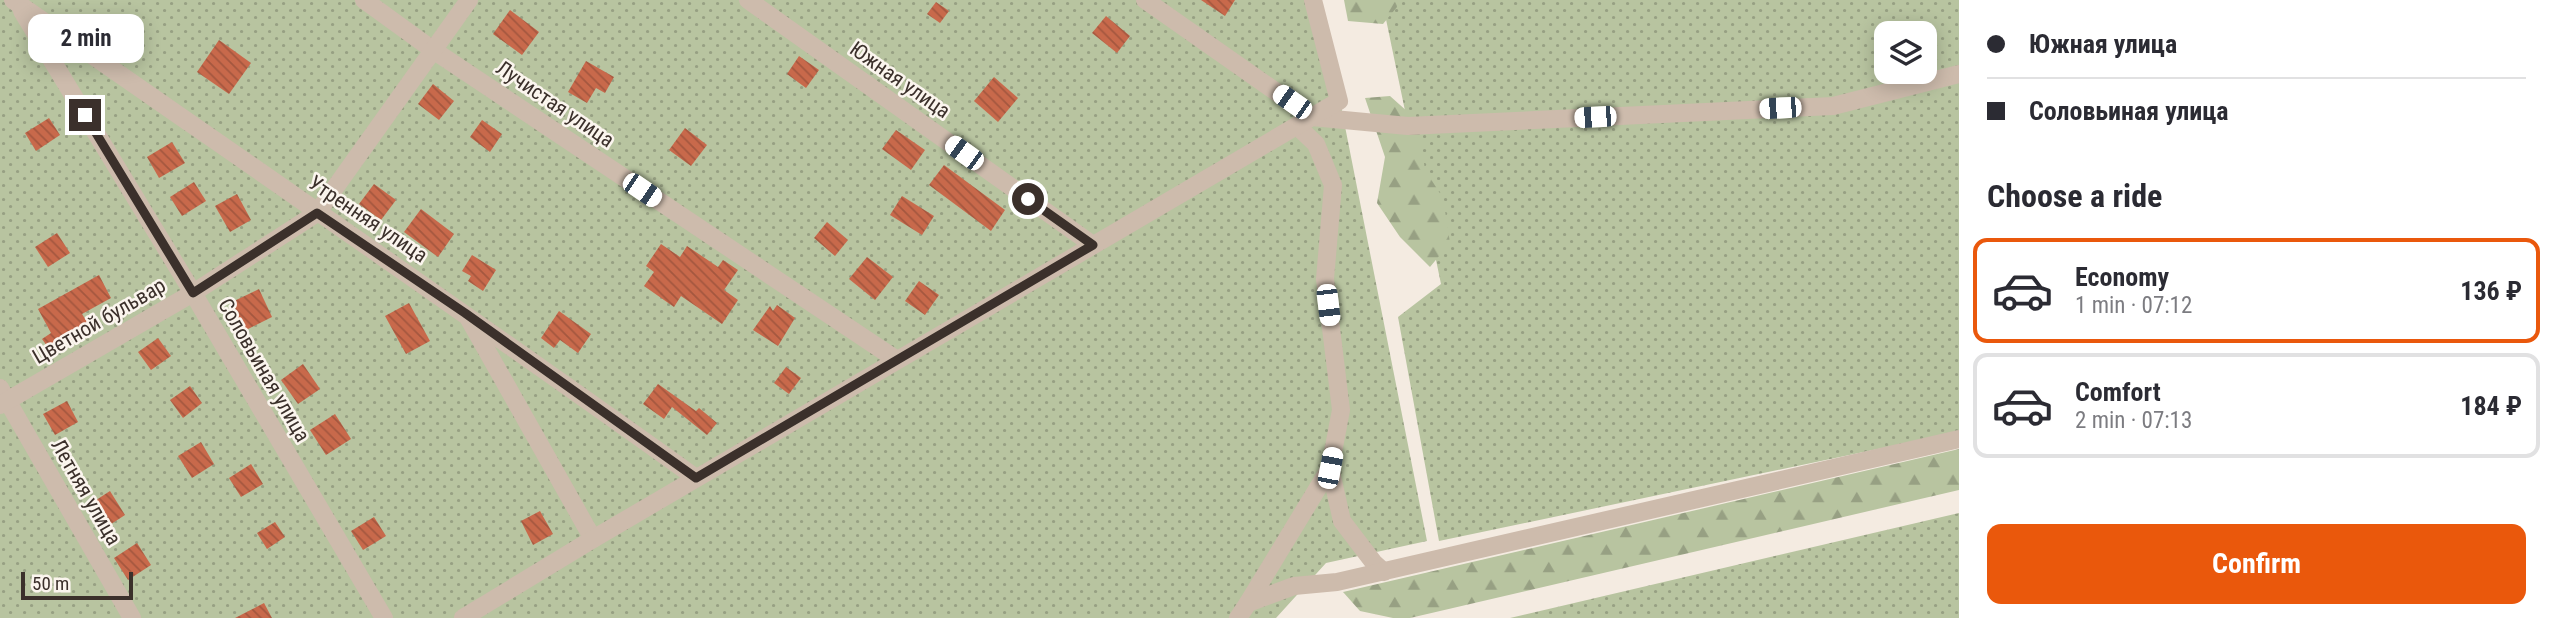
<!DOCTYPE html>
<meta charset="utf-8">
<style>
body{margin:0;font-family:"Roboto Condensed",sans-serif;background:#f2f2f3;color:#2b2b33;height:100vh;display:flex;flex-direction:column;font-size:26px;white-space:nowrap}
*{box-sizing:border-box;margin:0}
p{font-size:23px;color:#7c7c81}
.icon{flex:none;width:38px;height:38px;fill:none;stroke:currentColor;stroke-width:2;stroke-linecap:round;stroke-linejoin:round}
.map{position:relative;flex:1;overflow:hidden}
.panel{display:flex;flex-direction:column;background:#fff;width:595px}
.panel>*{flex:none}
.banner{display:grid;align-content:center;height:154px;padding:0 28px;background:#fff}
.fabs{position:absolute;left:1874px;top:21px;display:grid;gap:14px}
.fabs a{display:grid;place-items:center;width:63px;height:63px;border-radius:14px;background:#fff;box-shadow:0 4px 18px #0003;font-size:35px}
.scale{position:absolute;left:21px;bottom:18px;width:112px;box-sizing:border-box;padding-left:7px;border:4px solid #3b302b;border-top:0;font-size:19px;line-height:24px;white-space:nowrap;color:#3b302b;-webkit-text-stroke:5px #fbf5ee;paint-order:stroke}
.end{position:absolute;width:32px;height:32px;margin:-16px;border:9px solid #3b302b;background:#fff;box-shadow:0 0 0 4px #fff}
.from{border-radius:50%}
.bubble{position:absolute;height:49px;border-radius:14px;background:#fff;box-shadow:0 4px 18px #0003;font-size:23px;font-weight:700;line-height:49px;text-align:center}
.car{position:absolute;width:21px;height:42px;margin:-21px -10px;border-radius:9px;box-shadow:0 0 5px 2px #0007;background:linear-gradient(#fff 24%,#345 0 40%,#fff 0 76%,#345 0 86%,#fff 0)}
.banner b{display:flex;align-items:center;gap:24px;height:66px;font-size:26px}
.banner b+b{border-top:2px solid #e1e1e2}
.banner i{width:18px;height:18px;background:#2b2b33}
ul{padding:0;list-style:none}
li{display:flex;align-items:center;gap:21px;height:105px;margin:0 14px 10px;padding:0 14px;border:4px solid #e1e1e2;border-radius:14px}
li div{flex:1}
li b{display:block;font-size:26px}
li em{font-style:normal;font-weight:700}
li.on{border-color:#ea580c}
li>.icon{width:63px;height:63px;stroke-width:1.5}
h2{padding:0 28px;font-size:32px;line-height:84px}
.button{display:flex;gap:14px;margin-top:auto;padding:14px 28px}
.button a{flex:1;height:80px;border-radius:14px;background:#ea580c;color:#fff;font-size:28px;font-weight:700;line-height:80px;text-align:center}
main{display:flex;flex:1;min-height:0}
.map>svg:first-child{display:block}
.grass{fill:url(#grass-dots);fill-rule:evenodd}
.forest{fill:url(#forest-firs)}
.building{fill:url(#building-back-hatch)}
.lines{fill:none;stroke-linecap:round;stroke-linejoin:round}
.minor{stroke:#cdbbac;stroke-width:18}
.route{stroke:#3b302b;stroke-width:9}
.labels{text-anchor:middle;stroke-width:5;stroke-linejoin:round;paint-order:stroke}
.street-label{font-size:21px;fill:#3b302b;stroke:#fbf5ee}
</style>
<main>
<div class="map">
<svg width="1959" height="618" viewBox="0 0 1959 618">
<defs>
<pattern id="grass-dots" width="8" height="8" patternUnits="userSpaceOnUse" patternTransform="scale(1.75)"><rect width="8" height="8" fill="#b8c4a0"/><path d="M2 2h.1M6 6h.1" fill="none" stroke="#97a083" stroke-width="1.8" stroke-linecap="round"/></pattern>
<pattern id="forest-firs" width="22" height="20" patternUnits="userSpaceOnUse" patternTransform="scale(1.75)"><rect width="22" height="20" fill="#b8c4a0"/><path d="M5 1l3.5 6h-7zM16 11l3.5 6h-7z" fill="#97a083"/></pattern>
<pattern id="building-back-hatch" width="6" height="6" patternUnits="userSpaceOnUse" patternTransform="scale(1.75)"><rect width="6" height="6" fill="#c8694b"/><path d="M-1 5l2 2M0 0l6 6M5-1l2 2" fill="none" stroke="#a4573f"/></pattern>
</defs>
<rect width="100%" height="100%" fill="#f4ebe1"/>
<g class="grass">
<polygon points="0,0 1320,0 1427,541 1326,563 1276,618 0,618"/>
<path d="M1382,0H1959V432L1439,541L1398,317L1441,284ZM1886,33H1925V72H1886Z"/>
<polygon points="1959,513 1959,618 1510,618"/>
</g>
<g class="forest">
<polygon points="1344,0 1396,0 1397,7 1383,24 1348,21"/>
<polygon points="1390,96 1418,121 1425,170 1443,198 1450,243 1430,267 1400,237 1377,203 1385,157 1365,98"/>
<polygon points="1959,449 1959,490 1410,618 1393,618 1360,611 1343,592"/>
</g>
<g class="building">
<polygon points="1201,0 1235,0 1225,16"/>
<polygon points="936,2 949,11 940,23 927,14"/>
<polygon points="510,10 539,32 522,55 493,34"/>
<polygon points="1106,16 1130,36 1117,53 1092,33"/>
<polygon points="219,40 251,63 229,94 197,72"/>
<polygon points="799,56 819,70 806,88 787,74"/>
<polygon points="586,61 614,77 605,93 596,88 587,103 568,92"/>
<polygon points="994,77 1018,98 998,122 974,101"/>
<polygon points="433,84 454,101 439,120 418,104"/>
<polygon points="49,118 60,135 36,151 25,133"/>
<polygon points="482,120 502,134 490,152 470,137"/>
<polygon points="685,128 707,145 691,166 669,150"/>
<polygon points="896,130 925,150 911,170 882,149"/>
<polygon points="172,142 185,163 159,178 147,157"/>
<polygon points="944,165 1005,210 991,231 929,185"/>
<polygon points="194,182 206,201 182,216 170,197"/>
<polygon points="374,184 396,200 381,220 359,204"/>
<polygon points="237,194 251,220 230,232 215,206"/>
<polygon points="902,196 934,216 922,235 890,215"/>
<polygon points="421,209 454,234 438,257 404,232"/>
<polygon points="827,222 848,240 835,256 814,238"/>
<polygon points="57,233 70,253 48,267 35,247"/>
<polygon points="661,244 680,257 687,246 718,267 723,260 738,270 724,290 738,300 722,324 681,296 674,307 644,286 654,272 646,266"/>
<polygon points="472,255 496,270 483,291 468,281 471,276 462,271"/>
<polygon points="867,257 893,277 875,300 849,279"/>
<polygon points="99,275 111,298 82,314 91,328 52,353 42,339 51,333 38,309"/>
<polygon points="919,281 939,295 925,315 905,301"/>
<polygon points="259,289 272,317 244,331 230,303"/>
<polygon points="409,303 430,341 406,354 385,316"/>
<polygon points="777,305 795,318 778,346 753,330 770,306 773,311"/>
<polygon points="559,311 591,334 578,353 560,340 554,348 541,338"/>
<polygon points="158,338 171,356 151,370 138,352"/>
<polygon points="303,364 320,389 298,404 281,380"/>
<polygon points="786,367 801,378 789,394 774,383"/>
<polygon points="658,384 696,411 699,408 717,423 707,435 672,407 664,419 643,404"/>
<polygon points="190,386 202,403 183,418 170,400"/>
<polygon points="67,401 78,422 55,435 43,414"/>
<polygon points="335,414 351,439 326,455 310,430"/>
<polygon points="201,442 214,464 192,478 178,456"/>
<polygon points="251,464 263,484 241,497 229,478"/>
<polygon points="110,491 125,515 105,528 90,504"/>
<polygon points="540,511 553,534 533,545 521,521"/>
<polygon points="374,517 386,536 363,550 351,531"/>
<polygon points="275,522 285,537 267,549 257,533"/>
<polygon points="137,543 151,565 128,580 114,558"/>
<polygon points="264,603 272,618 235,618"/>
</g>
<g class="lines">
<g class="minor">
<path d="M13,0C241,159 470,316 696,478"/>
<polyline points="364,0 433,50 897,360"/>
<polyline points="748,0 1093,245"/>
<polyline points="1145,0 1312,117 1408,126 1833,106 1959,74"/>
<polyline points="22,11 193,293 384,618"/>
<polyline points="469,319 593,539"/>
<polyline points="0,388 132,618"/>
<polyline points="0,405 193,293 317,213 469,0"/>
<polyline points="1330,468 1342,521 1374,563 1384,572"/>
<polyline points="1248,603 1330,468 1341,410 1325,279 1333,185 1316,144 1297,126"/>
<polyline points="463,618 593,539 1339,101 1313,0"/>
<polyline points="1238,618 1248,603 1294,586 1337,582 1959,439"/>
</g>
</g>
<g class="lines">
<polyline class="route" points="85,115 193,293 317,213 465,313 696,478 1093,245 1028,199"/>
</g>
<g class="labels">
<g class="street-label">
<text transform="translate(900 80) rotate(35)" y="7">Южная улица</text>
<text transform="translate(555 104) rotate(34)" y="7">Лучистая улица</text>
<text transform="translate(368 219) rotate(34)" y="7">Утренняя улица</text>
<text transform="translate(99 321) rotate(-30)" y="7">Цветной бульвар</text>
<text transform="translate(264 370) rotate(60)" y="7">Соловьиная улица</text>
<text transform="translate(86 492) rotate(60)" y="7">Летняя улица</text>
</g>
</g>
</svg>
<div class="fabs">
<a><svg class="icon" aria-label="layers" viewBox="0 0 24 24"><path d="M12 4l9 5-9 5-9-5zM3 14l9 5 9-5"/></svg></a>
</div>
<div class="scale">50 m</div>
<i class="end from" style="left:1028px;top:199px"></i>
<i class="end" style="left:85px;top:115px"></i>
<div class="bubble" style="left:28px;top:14px;width:116px">2 min</div>
<i class="car" style="left:1292px;top:102px;rotate:305deg"></i>
<i class="car" style="left:1780px;top:108px;rotate:267deg"></i>
<i class="car" style="left:1595px;top:117px;rotate:267deg"></i>
<i class="car" style="left:964px;top:153px;rotate:306deg"></i>
<i class="car" style="left:642px;top:190px;rotate:124deg"></i>
<i class="car" style="left:1328px;top:305px;rotate:173deg"></i>
<i class="car" style="left:1330px;top:468px;rotate:11deg"></i>
</div>
<section class="panel">
<div class="banner">
<b><i class="from"></i>Южная улица</b>
<b><i></i>Соловьиная улица</b>
</div>
<h2>Choose a ride</h2>
<ul>
<li class="on"><svg class="icon" aria-label="car" viewBox="0 0 24 24"><path d="M5 17H2v-5l4-1 3-4h7l3 4 3 1v5h-3M9 17h6M6 11h13"/><circle cx="7" cy="17" r="2"/><circle cx="17" cy="17" r="2"/></svg><div><b>Economy</b><p>1 min · 07:12</p></div><em>136 ₽</em></li>
<li><svg class="icon" aria-label="car" viewBox="0 0 24 24"><path d="M5 17H2v-5l4-1 3-4h7l3 4 3 1v5h-3M9 17h6M6 11h13"/><circle cx="7" cy="17" r="2"/><circle cx="17" cy="17" r="2"/></svg><div><b>Comfort</b><p>2 min · 07:13</p></div><em>184 ₽</em></li>
</ul>
<div class="button"><a>Confirm</a></div>
</section>
</main>
